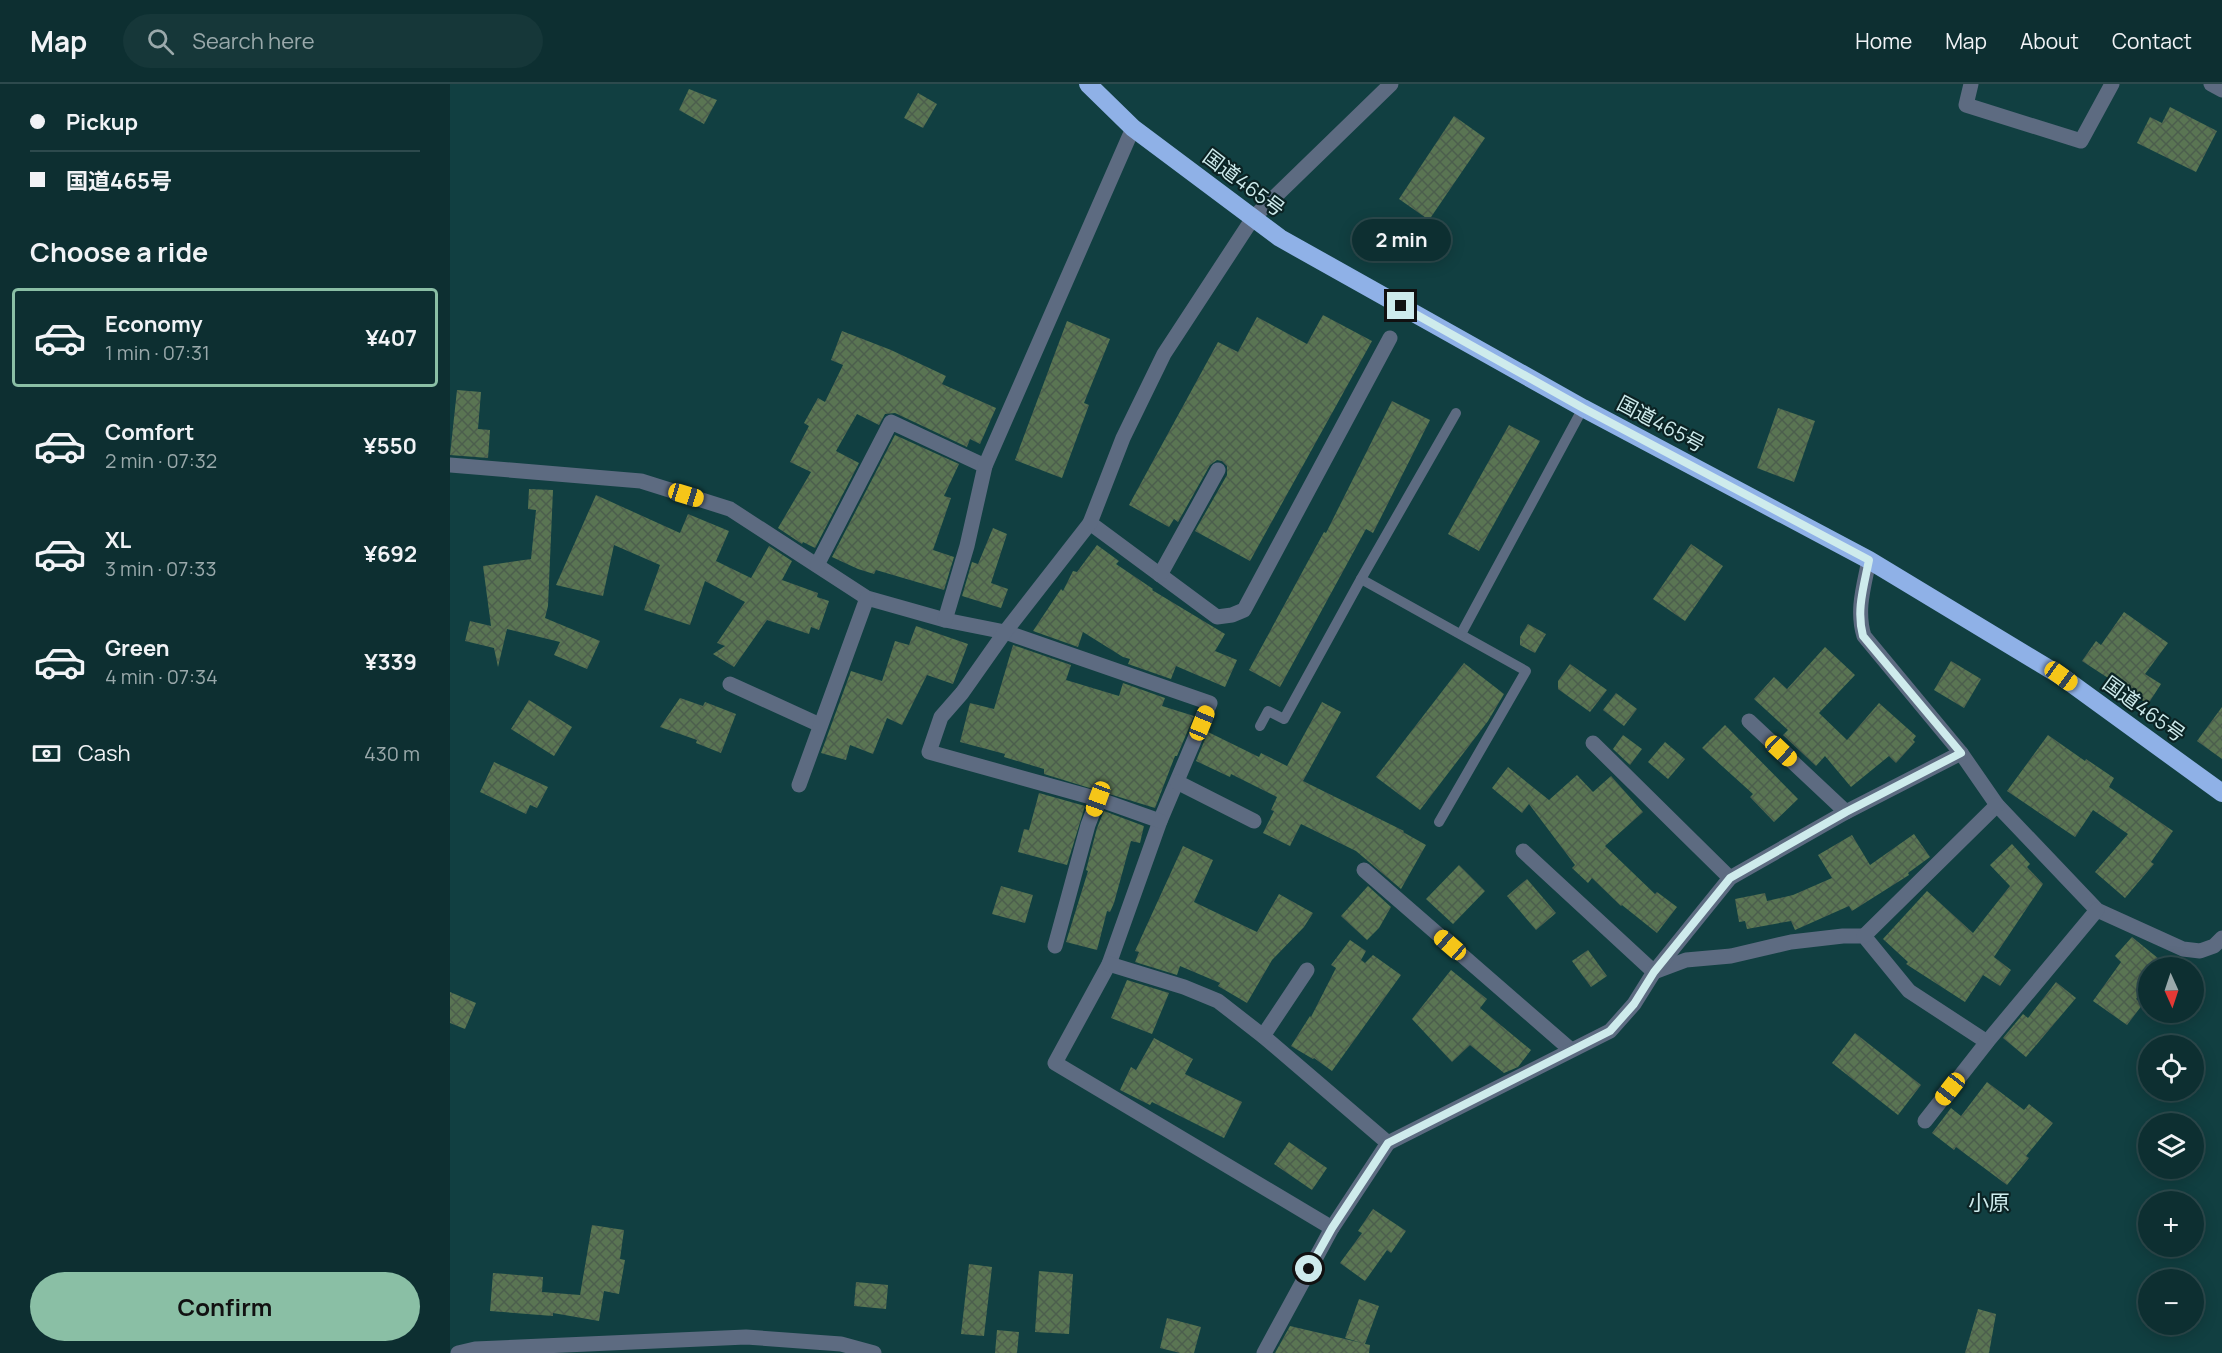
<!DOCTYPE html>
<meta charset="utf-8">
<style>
body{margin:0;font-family:Manrope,"Noto Sans JP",sans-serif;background:#163739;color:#f1f3f6;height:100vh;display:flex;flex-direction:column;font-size:22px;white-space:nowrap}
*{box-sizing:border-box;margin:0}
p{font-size:20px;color:#9aa9ab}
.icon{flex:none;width:33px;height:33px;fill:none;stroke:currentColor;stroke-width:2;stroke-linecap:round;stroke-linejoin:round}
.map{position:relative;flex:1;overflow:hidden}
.sheet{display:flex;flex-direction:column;background:#0d2f31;width:450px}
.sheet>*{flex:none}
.guide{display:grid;align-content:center;height:132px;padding:0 30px;background:#0d2f31}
.needle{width:39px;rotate:177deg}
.buttons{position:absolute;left:1688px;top:873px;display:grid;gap:12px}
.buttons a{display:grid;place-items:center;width:66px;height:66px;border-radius:50%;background:#0d2f31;box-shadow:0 3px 15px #0003,0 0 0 2px #2d4a4d;font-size:30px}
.end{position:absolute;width:27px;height:27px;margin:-14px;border:8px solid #ceebec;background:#111;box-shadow:0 0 0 3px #111}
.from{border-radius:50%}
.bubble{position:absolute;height:42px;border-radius:21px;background:#0d2f31;box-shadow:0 3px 15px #0003,0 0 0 2px #2d4a4d;font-size:20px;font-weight:700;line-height:42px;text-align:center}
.car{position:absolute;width:18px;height:36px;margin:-18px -9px;border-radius:8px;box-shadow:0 0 4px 2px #0007;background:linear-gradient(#f5c518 24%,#345 0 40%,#f5c518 0 76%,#345 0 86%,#f5c518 0)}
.guide b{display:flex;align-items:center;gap:21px;height:57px;font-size:22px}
.guide b+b{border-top:2px solid #2d4a4d}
.guide i{width:15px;height:15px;background:#f1f3f6}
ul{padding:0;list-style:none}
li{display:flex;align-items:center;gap:18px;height:99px;margin:0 12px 9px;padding:0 18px;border:3px solid transparent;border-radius:6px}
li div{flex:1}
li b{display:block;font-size:22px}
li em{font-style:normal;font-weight:700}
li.active{border-color:#8abfa5}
li>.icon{width:54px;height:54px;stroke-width:1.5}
h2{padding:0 30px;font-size:27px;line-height:72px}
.pay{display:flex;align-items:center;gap:15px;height:66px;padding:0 30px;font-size:22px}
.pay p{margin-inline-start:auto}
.cta{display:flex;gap:12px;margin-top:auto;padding:12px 30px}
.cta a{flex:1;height:69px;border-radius:36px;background:#8abfa5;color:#111;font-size:24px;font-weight:700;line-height:69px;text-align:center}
header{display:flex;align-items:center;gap:36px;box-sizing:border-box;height:84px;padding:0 30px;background:#0d2f31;border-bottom:2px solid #2d4a4d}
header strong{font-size:28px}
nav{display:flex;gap:33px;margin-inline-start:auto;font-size:21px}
.search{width:420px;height:54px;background:#163739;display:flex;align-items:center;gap:15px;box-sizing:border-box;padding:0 21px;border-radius:33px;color:#9aa9ab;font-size:22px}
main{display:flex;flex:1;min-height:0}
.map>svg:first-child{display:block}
.building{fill:url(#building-cross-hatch)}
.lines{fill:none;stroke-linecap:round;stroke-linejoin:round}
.lane{stroke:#5d6b81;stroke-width:10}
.street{stroke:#5d6b81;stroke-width:15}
.highway{stroke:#8fb1e7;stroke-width:18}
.route{stroke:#ceebec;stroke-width:8}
.labels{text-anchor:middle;stroke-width:4.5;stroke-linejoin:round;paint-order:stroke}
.street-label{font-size:20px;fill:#ceebec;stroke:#0b2324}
.neighbourhood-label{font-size:21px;fill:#ceebec;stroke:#0b2324}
</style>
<header>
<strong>Map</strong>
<div class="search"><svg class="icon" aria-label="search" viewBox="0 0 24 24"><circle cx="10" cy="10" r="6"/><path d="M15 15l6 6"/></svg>Search here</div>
<nav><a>Home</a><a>Map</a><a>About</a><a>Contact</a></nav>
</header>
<main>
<section class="sheet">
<div class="guide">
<b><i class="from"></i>Pickup</b>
<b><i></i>国道465号</b>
</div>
<h2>Choose a ride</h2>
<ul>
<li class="active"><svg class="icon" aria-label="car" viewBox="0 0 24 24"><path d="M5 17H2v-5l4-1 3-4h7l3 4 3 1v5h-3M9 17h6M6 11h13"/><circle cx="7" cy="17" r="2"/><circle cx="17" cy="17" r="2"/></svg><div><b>Economy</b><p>1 min · 07:31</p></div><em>¥407</em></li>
<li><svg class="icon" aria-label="car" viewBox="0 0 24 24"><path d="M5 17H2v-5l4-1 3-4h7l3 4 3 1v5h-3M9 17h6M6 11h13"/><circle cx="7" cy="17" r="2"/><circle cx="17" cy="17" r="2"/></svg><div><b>Comfort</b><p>2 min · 07:32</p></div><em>¥550</em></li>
<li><svg class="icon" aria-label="car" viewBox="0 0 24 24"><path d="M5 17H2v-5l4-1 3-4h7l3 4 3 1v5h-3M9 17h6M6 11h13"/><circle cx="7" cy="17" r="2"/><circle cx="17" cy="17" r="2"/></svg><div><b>XL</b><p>3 min · 07:33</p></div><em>¥692</em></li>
<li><svg class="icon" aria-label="car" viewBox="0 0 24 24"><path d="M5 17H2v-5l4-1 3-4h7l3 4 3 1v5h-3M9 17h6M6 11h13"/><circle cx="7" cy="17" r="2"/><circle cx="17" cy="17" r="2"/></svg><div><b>Green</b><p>4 min · 07:34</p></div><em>¥339</em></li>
</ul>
<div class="pay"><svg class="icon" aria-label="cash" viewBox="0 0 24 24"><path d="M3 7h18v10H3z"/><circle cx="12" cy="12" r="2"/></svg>Cash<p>430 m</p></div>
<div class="cta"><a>Confirm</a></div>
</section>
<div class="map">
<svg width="1772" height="1269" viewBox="0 0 1772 1269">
<defs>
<pattern id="building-cross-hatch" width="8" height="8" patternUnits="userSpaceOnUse" patternTransform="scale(1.5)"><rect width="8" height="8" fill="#5a7553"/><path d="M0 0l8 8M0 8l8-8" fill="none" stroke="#4c5e4d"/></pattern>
</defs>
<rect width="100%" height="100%" fill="#113f41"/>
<g class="building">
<polygon points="239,5 267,16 254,40 229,26"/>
<polygon points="468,9 487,20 473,44 454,34"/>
<polygon points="1720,23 1767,47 1746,88 1687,59 1700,33 1712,39"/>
<polygon points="1004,32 1035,54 979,136 949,115"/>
<polygon points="873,231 922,257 800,477 745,447 777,391 777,382 772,377 767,376 760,381 728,438 724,435 719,443 679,421 768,258 788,268 807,233 857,260"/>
<polygon points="617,237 660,255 634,319 639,321 612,394 565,376"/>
<polygon points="392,247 441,266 496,292 492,300 546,324 530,360 520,355 517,363 445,329 435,330 429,341 407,330 386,367 409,379 365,464 353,458 352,460 328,444 361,388 340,378 359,342 354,339 368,314 375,318 393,281 381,276"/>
<polygon points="7,306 31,308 28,345 40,346 38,374 0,371"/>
<polygon points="942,317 980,336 923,449 916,445 830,603 799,586 874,448 876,449"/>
<polygon points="1328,324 1365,337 1344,398 1307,384"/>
<polygon points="1059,341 1090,357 1029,467 998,450"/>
<polygon points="445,351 509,380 494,412 501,414 483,466 504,473 494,506 426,486 424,490 408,485 382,473"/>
<polygon points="79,405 103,406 98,522 95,534 150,557 137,585 104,571 110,558 57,545 48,583 44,564 15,557 20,537 41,542 33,482 81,475 86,426 78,425"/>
<polygon points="146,411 230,449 238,430 279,447 266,477 301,494 319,462 342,477 332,496 368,509 367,513 379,517 369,546 361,543 359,550 317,536 284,583 263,570 275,562 267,559 295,518 255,497 240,541 194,526 210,481 164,461 153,512 106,501"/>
<polygon points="543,444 557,450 541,499 558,505 551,524 512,512 522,478 528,480"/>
<polygon points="1241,460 1273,482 1235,537 1203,515"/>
<polygon points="647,461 669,477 666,480 703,505 702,506 775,550 765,567 787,576 775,603 726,582 721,595 678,580 680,575 673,573 633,548 628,563 583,547 611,505 613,507 623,487 627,488"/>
<polygon points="1674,528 1718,559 1695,590 1711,600 1698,620 1632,577 1646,557 1651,561"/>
<polygon points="1078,540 1096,550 1085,569 1070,561 1070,553"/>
<polygon points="466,542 518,560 503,600 477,591 452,641 437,634 423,670 400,661 396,676 371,669 401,587 432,597 445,557 459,561"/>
<polygon points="563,561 621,581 616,596 669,612 673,599 715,614 712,622 744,632 727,672 725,672 705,724 594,690 594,685 554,673 555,670 510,658 520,619 544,625"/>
<polygon points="1375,563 1405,591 1369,629 1397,656 1429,619 1466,652 1463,656 1465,658 1446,679 1439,672 1401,703 1375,672 1366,682 1333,651 1338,646 1304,615 1324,593 1337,605"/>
<polygon points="1501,577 1531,595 1514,624 1484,606"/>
<polygon points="1014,579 1054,610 1038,637 970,726 926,693"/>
<polygon points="1120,580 1157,606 1140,628 1108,605 1108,597"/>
<polygon points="1166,609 1187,625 1174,642 1153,626"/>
<polygon points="230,614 253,622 255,618 286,630 271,669 246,659 247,656 210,643"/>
<polygon points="79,616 122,643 104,672 61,645"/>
<polygon points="872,618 891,628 853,697 954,747 953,748 976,761 951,805 906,767 851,740 840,762 813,749 824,727 821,726 827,713 781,690 780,693 746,677 758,648 809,673 811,669 837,682"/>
<polygon points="1772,623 1772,675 1747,657"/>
<polygon points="1275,641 1348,715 1324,738 1300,713 1303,710 1252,664"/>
<polygon points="1173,651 1192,665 1180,681 1163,665"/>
<polygon points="1598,651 1635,677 1636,675 1664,694 1659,703 1723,747 1701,778 1704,780 1675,814 1645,788 1678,750 1643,726 1625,753 1557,707"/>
<polygon points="1215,658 1235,675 1218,695 1198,678"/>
<polygon points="44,678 98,703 87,724 80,721 76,730 30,708"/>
<polygon points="1058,683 1099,716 1127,691 1143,708 1161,692 1193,728 1155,762 1205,810 1207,808 1227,823 1207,849 1172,821 1171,822 1142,794 1138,799 1122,784 1125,781 1079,720 1072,729 1042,704"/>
<polygon points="589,709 635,722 617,781 568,768 574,745 579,746"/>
<polygon points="654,727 694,742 690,759 681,757 664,819 660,828 657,827 647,866 616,858 638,787 636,786 647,744"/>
<polygon points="1464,750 1480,773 1458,789 1459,791 1402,827 1399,822 1345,846 1341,837 1297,845 1295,837 1289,838 1285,815 1315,809 1317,817 1343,811 1382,794 1368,771 1402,751 1420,781"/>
<polygon points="1562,760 1580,780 1577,783 1593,800 1544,873 1561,886 1550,902 1533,891 1515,918 1456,880 1458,878 1433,855 1477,807 1523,849 1560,802 1540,781"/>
<polygon points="733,762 763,776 744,818 807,848 829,810 863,829 854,843 822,876 797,919 768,902 770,899 730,882 727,891 685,878 689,868 685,867"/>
<polygon points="1009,781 1035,807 1003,840 976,815"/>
<polygon points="1077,795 1106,829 1086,846 1057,812"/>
<polygon points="551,802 583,811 575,839 542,830"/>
<polygon points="918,802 941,823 929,844 917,856 891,832"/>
<polygon points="1682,853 1720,884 1698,884 1698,901 1686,915 1693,920 1677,941 1643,917 1671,878 1665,872"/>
<polygon points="900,856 916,867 911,876 915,879 923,871 951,891 882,987 864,974 863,975 841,962 860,932 861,933 886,884 881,881"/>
<polygon points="1138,866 1157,892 1141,903 1122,877"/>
<polygon points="1001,886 1037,915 1030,924 1081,966 1068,983 1054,989 1020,961 1002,978 962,935"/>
<polygon points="677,896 719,909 702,950 661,934"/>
<polygon points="1606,898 1626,914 1576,973 1553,954 1573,930 1578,934"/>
<polygon points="0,908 26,919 15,945 0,939"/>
<polygon points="1405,949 1471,1001 1448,1031 1382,979"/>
<polygon points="704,954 743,975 735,990 792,1018 774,1054 702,1018 700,1021 670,1006 681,983 686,986"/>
<polygon points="1537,998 1574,1026 1579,1020 1603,1039 1576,1072 1579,1074 1557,1101 1506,1063 1504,1066 1482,1049 1501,1024 1511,1032"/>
<polygon points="839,1058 877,1084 862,1106 824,1080"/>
<polygon points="923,1125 956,1147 941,1169 937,1166 915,1197 890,1179 912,1149 908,1147"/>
<polygon points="142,1141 174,1146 170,1175 175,1176 169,1210 154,1207 149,1237 103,1229 103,1232 40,1227 43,1189 93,1193 92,1208 130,1211"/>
<polygon points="519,1180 542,1183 534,1252 511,1250"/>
<polygon points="589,1187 623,1190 619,1250 585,1248"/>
<polygon points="406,1198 438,1201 436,1225 404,1222"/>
<polygon points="909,1215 929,1222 915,1260 920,1261 919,1269 825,1269 840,1242 912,1259 895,1254"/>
<polygon points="1528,1225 1546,1230 1539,1269 1515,1269"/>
<polygon points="717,1234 751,1243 744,1269 730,1269 710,1264"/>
<polygon points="547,1246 569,1248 567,1269 545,1269"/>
</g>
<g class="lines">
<g class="lane">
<polyline points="911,495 1076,587 989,738"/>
<polyline points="1011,550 1133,324"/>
<polyline points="810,642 818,627 834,635 911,495 1006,329"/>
</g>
<g class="street">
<polyline points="1521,0 1516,21 1631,57 1662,0"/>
<polyline points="1761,0 1772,6"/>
<polyline points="0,381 191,397 280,425 417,514 495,536 555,548 760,619 710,737 659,880 605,979 882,1144"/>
<polyline points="640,439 767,533 782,531 794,526 940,254"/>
<path d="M1419,476C1414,502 1406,526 1414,552L1511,669L1547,721L1647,826L1733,865L1750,867L1764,862L1772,854"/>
<polyline points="367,481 441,338 535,382"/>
<polyline points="710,491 768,386"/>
<polyline points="495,536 517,462 535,382 683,44"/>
<polyline points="280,600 370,641"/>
<polyline points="1299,637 1396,728"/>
<polyline points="1143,659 1280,794"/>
<polyline points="727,698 804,737"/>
<polyline points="349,701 417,514"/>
<polyline points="710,737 648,715 479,668 491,633 512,609 555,548 640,439 673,354 714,270 803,134 941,0"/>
<polyline points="1073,767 1204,888 1236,876 1281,872 1341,858 1393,852 1414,852 1459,907 1537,958"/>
<polyline points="914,786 1121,966"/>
<polyline points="1414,852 1547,721"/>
<polyline points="605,862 638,741 648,715"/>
<polyline points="659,880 734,903 768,917 813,952 938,1059"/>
<polyline points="813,952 857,886"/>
<polyline points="1475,1037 1537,958 1647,826"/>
<polyline points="8,1269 25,1265 296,1253 391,1260 424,1269"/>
<polyline points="814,1269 882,1144 938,1059 1160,947 1184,920 1204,888 1280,794 1396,728 1511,669"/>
</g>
<polyline class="highway" points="638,0 683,44 830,154 1133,324 1419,476 1611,592 1772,709"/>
</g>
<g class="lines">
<path class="route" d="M859,1185L882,1144L938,1059L1160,947L1184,920L1204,888L1280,794L1396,728L1511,669L1413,552C1406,526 1414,502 1419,476L1133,324L951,222"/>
</g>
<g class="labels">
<g class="street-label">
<text transform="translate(794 99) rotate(37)" y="7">国道465号</text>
<text transform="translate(1211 340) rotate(28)" y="7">国道465号</text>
<text transform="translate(1694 625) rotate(36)" y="7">国道465号</text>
</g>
<g class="neighbourhood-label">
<text x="1539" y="1126">小原</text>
</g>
</g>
</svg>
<div class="buttons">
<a><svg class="needle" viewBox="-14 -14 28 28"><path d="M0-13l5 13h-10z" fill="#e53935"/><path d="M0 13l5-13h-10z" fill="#9aa9ab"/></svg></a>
<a><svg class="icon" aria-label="locate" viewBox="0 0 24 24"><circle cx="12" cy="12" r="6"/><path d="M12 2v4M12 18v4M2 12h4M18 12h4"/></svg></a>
<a><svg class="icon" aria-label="layers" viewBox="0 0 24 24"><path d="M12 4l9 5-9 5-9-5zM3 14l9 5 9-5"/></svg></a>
<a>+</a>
<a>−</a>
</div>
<i class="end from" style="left:859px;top:1185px"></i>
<i class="end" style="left:951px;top:222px"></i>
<div class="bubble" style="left:902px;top:135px;width:99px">2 min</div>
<i class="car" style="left:236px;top:411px;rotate:107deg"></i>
<i class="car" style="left:1611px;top:592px;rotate:126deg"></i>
<i class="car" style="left:752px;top:639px;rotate:22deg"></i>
<i class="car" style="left:1331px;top:667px;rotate:133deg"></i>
<i class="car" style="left:648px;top:715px;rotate:200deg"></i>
<i class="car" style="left:1000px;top:861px;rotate:311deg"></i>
<i class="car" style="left:1500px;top:1005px;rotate:218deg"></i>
</div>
</main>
